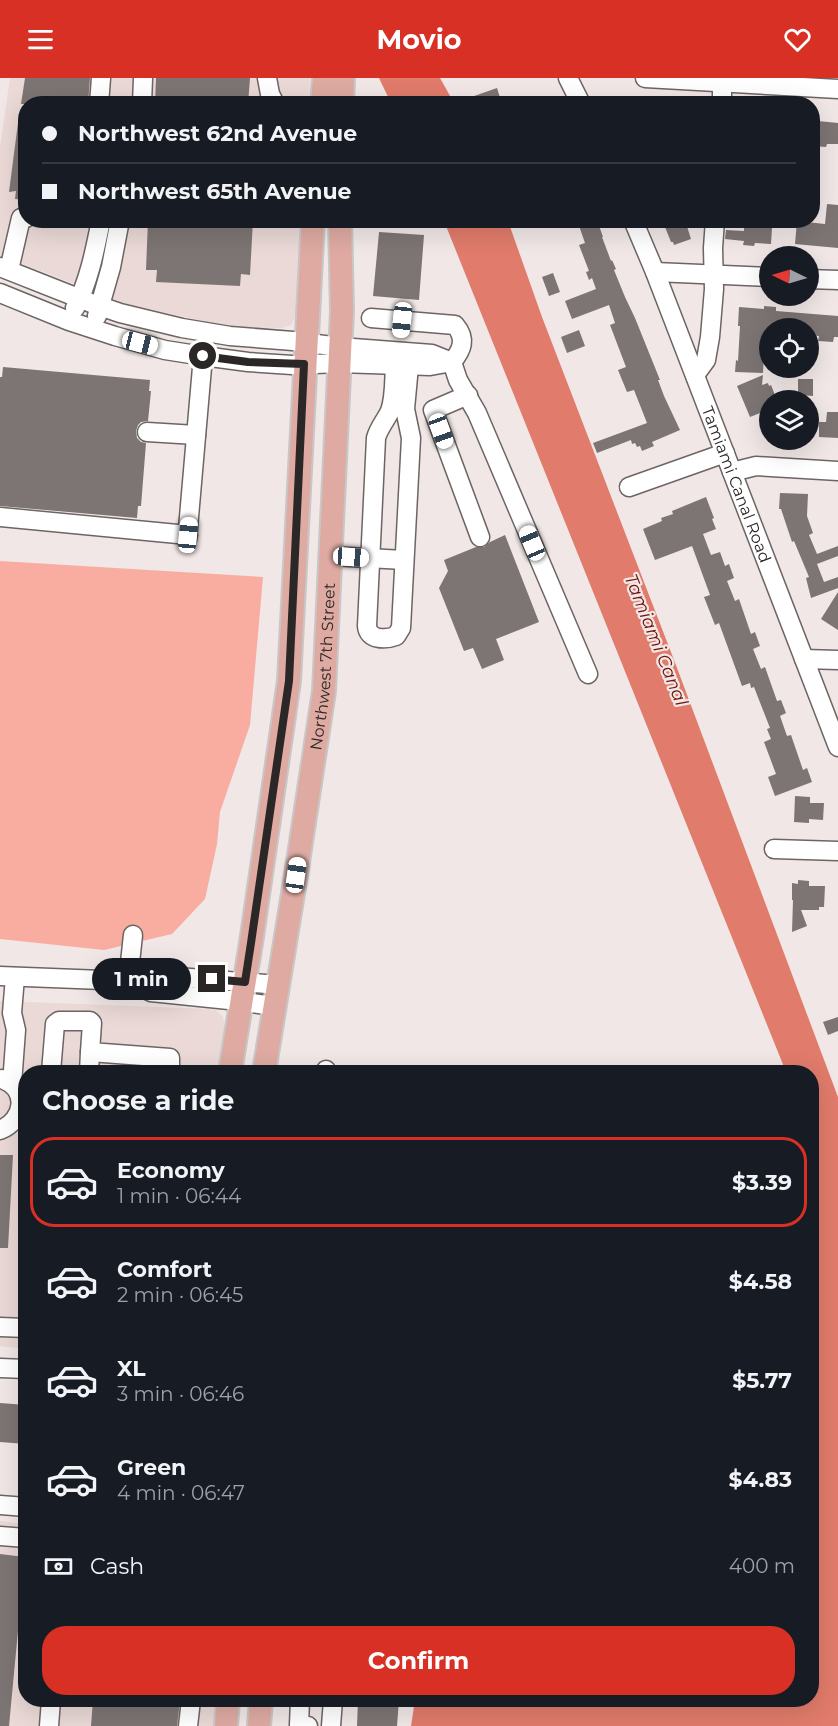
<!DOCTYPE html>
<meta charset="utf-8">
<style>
body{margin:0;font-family:Montserrat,sans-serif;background:#20242c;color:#f1f3f6;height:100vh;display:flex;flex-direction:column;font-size:22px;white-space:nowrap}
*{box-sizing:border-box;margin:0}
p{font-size:20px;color:#9ea1a6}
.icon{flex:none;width:33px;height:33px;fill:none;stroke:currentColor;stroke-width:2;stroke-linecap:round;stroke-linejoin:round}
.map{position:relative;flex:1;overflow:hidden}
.sheet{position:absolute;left:18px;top:987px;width:801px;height:642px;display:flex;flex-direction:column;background:#171b24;border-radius:24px;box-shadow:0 6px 24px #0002}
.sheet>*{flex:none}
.banner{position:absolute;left:18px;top:18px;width:802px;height:132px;border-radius:24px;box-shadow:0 6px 24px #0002;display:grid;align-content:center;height:132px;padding:0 24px;background:#171b24}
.needle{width:39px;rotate:275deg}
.fabs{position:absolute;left:759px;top:168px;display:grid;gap:12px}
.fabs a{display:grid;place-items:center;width:60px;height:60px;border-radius:50%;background:#171b24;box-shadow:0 6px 24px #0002;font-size:30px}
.end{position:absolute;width:27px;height:27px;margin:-14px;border:8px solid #2a2726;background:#fff;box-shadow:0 0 0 3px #fff}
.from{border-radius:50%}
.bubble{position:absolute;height:42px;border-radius:21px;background:#171b24;box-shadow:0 6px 24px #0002;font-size:20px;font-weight:700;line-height:42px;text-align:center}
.car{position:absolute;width:18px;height:36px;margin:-18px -9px;border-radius:8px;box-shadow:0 0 4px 2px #0007;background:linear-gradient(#fff 24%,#345 0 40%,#fff 0 76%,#345 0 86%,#fff 0)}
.banner b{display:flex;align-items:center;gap:21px;height:57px;font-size:22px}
.banner b+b{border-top:2px solid #363941}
.banner i{width:15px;height:15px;background:#f1f3f6}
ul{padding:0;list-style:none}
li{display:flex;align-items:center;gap:18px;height:90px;margin:0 12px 9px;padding:0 12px;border:3px solid transparent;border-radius:24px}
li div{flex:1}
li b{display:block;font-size:22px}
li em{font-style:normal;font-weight:700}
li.current{border-color:#d93025}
li>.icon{width:54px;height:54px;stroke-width:1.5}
h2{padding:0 24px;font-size:27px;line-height:72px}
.pay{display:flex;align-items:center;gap:15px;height:66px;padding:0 24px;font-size:22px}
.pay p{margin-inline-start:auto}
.primary-button{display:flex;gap:12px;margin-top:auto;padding:12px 24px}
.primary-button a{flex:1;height:69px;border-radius:24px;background:#d93025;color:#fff;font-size:24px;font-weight:700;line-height:69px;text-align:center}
header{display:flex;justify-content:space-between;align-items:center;height:78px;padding:0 24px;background:#d93025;color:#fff;font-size:27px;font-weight:700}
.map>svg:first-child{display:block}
.built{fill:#ead9d6}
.green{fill:#f9ada1}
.water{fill:#e17b6b}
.building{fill:#7c7573}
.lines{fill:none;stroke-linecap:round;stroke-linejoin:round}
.minor-casing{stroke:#6c6563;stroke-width:21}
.major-casing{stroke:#c8c7c7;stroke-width:26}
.minor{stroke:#fff;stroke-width:18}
.major{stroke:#deaaa2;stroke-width:22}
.route{stroke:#2a2726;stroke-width:8}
.labels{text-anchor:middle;stroke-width:4.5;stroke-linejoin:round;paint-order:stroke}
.street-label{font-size:16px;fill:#2a2726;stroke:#f0e7e6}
.water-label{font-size:18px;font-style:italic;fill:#6e120a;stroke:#f0e7e6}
</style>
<header><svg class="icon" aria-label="menu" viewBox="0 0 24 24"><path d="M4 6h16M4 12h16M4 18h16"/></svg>Movio<svg class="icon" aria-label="heart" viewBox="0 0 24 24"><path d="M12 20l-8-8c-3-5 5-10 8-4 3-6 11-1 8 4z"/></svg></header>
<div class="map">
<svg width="838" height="1648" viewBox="0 0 838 1648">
<rect width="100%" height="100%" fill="#f0e7e6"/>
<g class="built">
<polygon points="10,0 310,0 309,25 26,26 26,142 302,143 296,237 291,247 282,250 245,249 208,244 126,226 0,177 0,69"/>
<polygon points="0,923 211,931 217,933 223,939 225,950 218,994 26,994 25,1271 0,1268"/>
<polygon points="0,1443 25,1446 26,1622 215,1622 213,1648 0,1648"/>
</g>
<polygon class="green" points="0,483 263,499 250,647 220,734 217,766 205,821 172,856 104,872 0,861"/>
<g class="water">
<polygon points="379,0 440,0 454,25 391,25"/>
<polygon points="444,143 508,143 542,239 674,582 838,1019 838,1648 411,1648 415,1622 812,1622 812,994 759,994 784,989"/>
</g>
<g class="building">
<polygon points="25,0 90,0 88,26 21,26"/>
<polygon points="156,0 250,0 248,26 155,26"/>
<polygon points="497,10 502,26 457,26 457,24"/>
<polygon points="19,37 26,38 26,122 15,121 16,113 9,114"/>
<polygon points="818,43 838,45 838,66 827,66 826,69 813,68 813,45 818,46"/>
<polygon points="827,126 838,127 838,170 795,166 797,143 825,146"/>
<polygon points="148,142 253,142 250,197 241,196 240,208 156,204 157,192 146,192"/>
<polygon points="577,142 597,142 603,159 602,159 611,183 612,182 616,191 614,192 625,219 635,240 660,302 658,302 664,318 680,352 652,364 654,368 642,373 640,368 637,369 635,365 632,366 631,362 597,375 593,365 647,345 634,312 627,314 618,292 626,289 610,247 615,245 609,227 572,241 565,223 596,211 592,200 589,202 586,194 589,193 579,167 585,165"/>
<polygon points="666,142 685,142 691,161 674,167 673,164 671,164 665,149 668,148"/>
<polygon points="744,148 772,150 771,166 755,165 754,168 743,167 744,163 725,161 726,152 744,153"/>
<polygon points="379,154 424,157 419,222 373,218"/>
<polygon points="553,195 560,214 549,218 542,199"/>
<polygon points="764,228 776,229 776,233 838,238 838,259 834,259 833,264 818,263 819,258 808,257 808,250 770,250 770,259 765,258 763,295 735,294 736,282 738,283 740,248 738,248 739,229 764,231"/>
<polygon points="579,252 585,268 567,275 561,259"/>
<polygon points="3,289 150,302 149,313 151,313 148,343 141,344 138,347 136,353 137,360 141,364 146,365 141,428 138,428 137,440 0,428 0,299 2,299"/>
<polygon points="763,297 762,307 768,305 769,308 771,307 777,322 770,322 770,331 750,339 737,308"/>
<polygon points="798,301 813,301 813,318 798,317"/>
<polygon points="827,334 838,334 838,360 819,359 819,344 826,344"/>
<polygon points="780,415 808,416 807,438 813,455 809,457 817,476 838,468 838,478 817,486 824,504 838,499 838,510 811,520 806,500 809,499 794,463 792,464 781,431 779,431"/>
<polygon points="706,419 714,440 712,441 716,451 703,456 711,477 720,474 725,488 729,486 734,500 727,503 735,523 739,521 751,556 755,554 760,568 753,571 761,591 765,589 777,623 781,622 786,635 780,638 787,658 791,657 803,692 807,690 812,704 775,718 768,699 776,696 764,664 771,661 767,651 770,650 754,609 751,610 750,605 742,608 719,545 715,547 704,519 710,517 692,468 655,482 643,451 662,443 661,440 673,436 672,433"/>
<polygon points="505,457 539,544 496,561 504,582 482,591 473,570 464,573 439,510 448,493 444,482 476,469 484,469 490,464"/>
<polygon points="838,514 838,552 821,541"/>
<polygon points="795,718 810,719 810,725 824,725 823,742 809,741 809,745 794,744"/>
<polygon points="798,802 809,803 809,808 825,808 824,829 819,829 819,832 801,832 807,848 792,854 793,822 792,822 792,805 798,806"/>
<polygon points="838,939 838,953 828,957 823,944"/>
<polygon points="0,1077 13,1077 8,1170 0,1170"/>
<polygon points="0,1325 26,1327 26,1366 0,1364"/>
<polygon points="0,1476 25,1479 9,1648 0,1648"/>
<polygon points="93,1622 180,1623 177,1648 91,1648"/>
<polygon points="358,1622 399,1622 397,1648 357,1648"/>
</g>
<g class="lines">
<g class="minor-casing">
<g id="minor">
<polyline points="267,0 270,16 275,26"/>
<polyline points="568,0 581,26"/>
<polyline points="645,0 838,11"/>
<polyline points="722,0 722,26"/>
<polyline points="99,26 101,0"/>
<polyline points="142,26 143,0"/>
<path id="s1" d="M633,142L655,194L838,669"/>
<polyline points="0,189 91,225 120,235 182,250 230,258 293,263 340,269 432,276 452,284"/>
<polyline points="9,192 21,140 26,140"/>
<polyline points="655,194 770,199"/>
<polyline points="808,201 838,202"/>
<polyline points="0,215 69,243 115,258 165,272 203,278 248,284 292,287 339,285 430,288 452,284"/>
<path d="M75,230C89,203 95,172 101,142"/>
<polyline points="97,238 111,189 120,142"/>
<path d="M371,240L455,247C467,261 462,272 452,284"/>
<polyline points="452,284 458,302 477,335 588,596"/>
<path d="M395,287C394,302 395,319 390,333C386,342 379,349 376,360L367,548C368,562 385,562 396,558L401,550L411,360L405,331L409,288"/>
<polyline points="695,297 706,282 710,259 714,211 713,170 715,142"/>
<polyline points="468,317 433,332 480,459"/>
<polyline points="147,354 196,357"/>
<polyline points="732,394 756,388 838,393"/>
<polyline points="629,409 725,375"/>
<polyline points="0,439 188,457"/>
<polyline points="187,462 203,278"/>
<polyline points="331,478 404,482"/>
<polyline points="804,581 838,582"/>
<polyline points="774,771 838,773"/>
<polyline points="0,898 128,903 153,897 278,907"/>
<polyline points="128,903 151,914 229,922 274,928"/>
<polyline points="128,903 133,857"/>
<polyline points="51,994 55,946 59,943 90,943 92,945 90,974 170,980 170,994"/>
<polyline points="89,994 90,974"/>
<polyline points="325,994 326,992"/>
<polyline points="12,1006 16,952 12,935 15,899"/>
<path d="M0,1052C25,1042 29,1011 2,1001"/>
<polyline points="0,1249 26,1250"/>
<polyline points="0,1290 26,1291"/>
<polyline points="0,1427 26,1429"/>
<polyline points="0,1458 26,1460"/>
<polyline points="300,1622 299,1647 308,1648"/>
<polyline points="49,1648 51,1622"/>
<polyline points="188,1648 191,1622"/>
<polyline points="331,1648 333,1622"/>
</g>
</g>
<g class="major-casing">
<g id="major">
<polyline points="322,26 324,0"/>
<polyline points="342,26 343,0"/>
<polyline points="230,994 251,865 289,603 313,142"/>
<path id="s2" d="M264,994L296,797L324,613L342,233L340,142"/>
<polyline points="226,1648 228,1622"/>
<polyline points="259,1648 261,1622"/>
</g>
</g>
<use href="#minor" class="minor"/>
<use href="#major" class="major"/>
</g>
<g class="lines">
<polyline class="route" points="203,278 248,284 304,286 289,603 251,865 245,904 212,901"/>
</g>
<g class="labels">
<g class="street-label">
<text dy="6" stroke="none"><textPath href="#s1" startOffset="284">Tamiami Canal Road</textPath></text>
<text dy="6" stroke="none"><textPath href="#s2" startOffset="410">Northwest 7th Street</textPath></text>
</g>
<g class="water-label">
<text transform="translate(656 562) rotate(68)" y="6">Tamiami Canal</text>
</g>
</g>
</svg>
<div class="fabs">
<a><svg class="needle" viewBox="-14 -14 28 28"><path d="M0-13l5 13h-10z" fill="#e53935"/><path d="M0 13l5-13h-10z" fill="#9ea1a6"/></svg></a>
<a><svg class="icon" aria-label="locate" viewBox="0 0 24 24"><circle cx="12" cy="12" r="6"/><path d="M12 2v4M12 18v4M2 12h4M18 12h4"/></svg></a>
<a><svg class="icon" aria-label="layers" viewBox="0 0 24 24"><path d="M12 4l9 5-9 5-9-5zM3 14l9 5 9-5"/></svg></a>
</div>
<i class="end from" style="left:203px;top:278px"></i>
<i class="end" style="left:212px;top:901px"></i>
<div class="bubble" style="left:92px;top:880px;width:99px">1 min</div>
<i class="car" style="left:402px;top:242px;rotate:186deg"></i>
<i class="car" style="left:140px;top:265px;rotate:104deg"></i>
<i class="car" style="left:441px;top:353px;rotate:160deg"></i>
<i class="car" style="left:188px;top:457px;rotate:5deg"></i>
<i class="car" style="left:532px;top:465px;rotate:337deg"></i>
<i class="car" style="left:351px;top:479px;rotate:94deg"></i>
<i class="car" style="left:296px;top:797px;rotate:8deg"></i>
<div class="banner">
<b><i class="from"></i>Northwest 62nd Avenue</b>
<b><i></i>Northwest 65th Avenue</b>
</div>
<section class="sheet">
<h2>Choose a ride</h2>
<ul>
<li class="current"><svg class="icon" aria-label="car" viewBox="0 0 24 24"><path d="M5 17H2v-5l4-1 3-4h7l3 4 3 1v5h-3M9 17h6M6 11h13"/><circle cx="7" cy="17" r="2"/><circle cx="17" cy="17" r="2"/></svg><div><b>Economy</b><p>1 min · 06:44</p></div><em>$3.39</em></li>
<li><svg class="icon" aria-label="car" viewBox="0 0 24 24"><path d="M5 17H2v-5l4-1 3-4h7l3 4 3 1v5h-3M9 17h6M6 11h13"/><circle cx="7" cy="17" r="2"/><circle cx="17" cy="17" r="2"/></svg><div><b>Comfort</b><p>2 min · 06:45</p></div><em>$4.58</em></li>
<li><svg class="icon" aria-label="car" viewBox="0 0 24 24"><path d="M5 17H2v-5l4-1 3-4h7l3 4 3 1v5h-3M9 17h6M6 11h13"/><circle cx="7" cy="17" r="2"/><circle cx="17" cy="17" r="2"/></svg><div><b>XL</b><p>3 min · 06:46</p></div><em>$5.77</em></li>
<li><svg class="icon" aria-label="car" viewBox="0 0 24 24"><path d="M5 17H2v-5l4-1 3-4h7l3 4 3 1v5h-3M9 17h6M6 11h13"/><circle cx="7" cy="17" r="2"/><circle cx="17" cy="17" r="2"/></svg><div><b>Green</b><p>4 min · 06:47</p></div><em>$4.83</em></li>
</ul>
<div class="pay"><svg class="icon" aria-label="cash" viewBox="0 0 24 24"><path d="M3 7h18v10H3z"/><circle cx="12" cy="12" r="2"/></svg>Cash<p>400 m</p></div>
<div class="primary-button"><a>Confirm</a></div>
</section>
</div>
